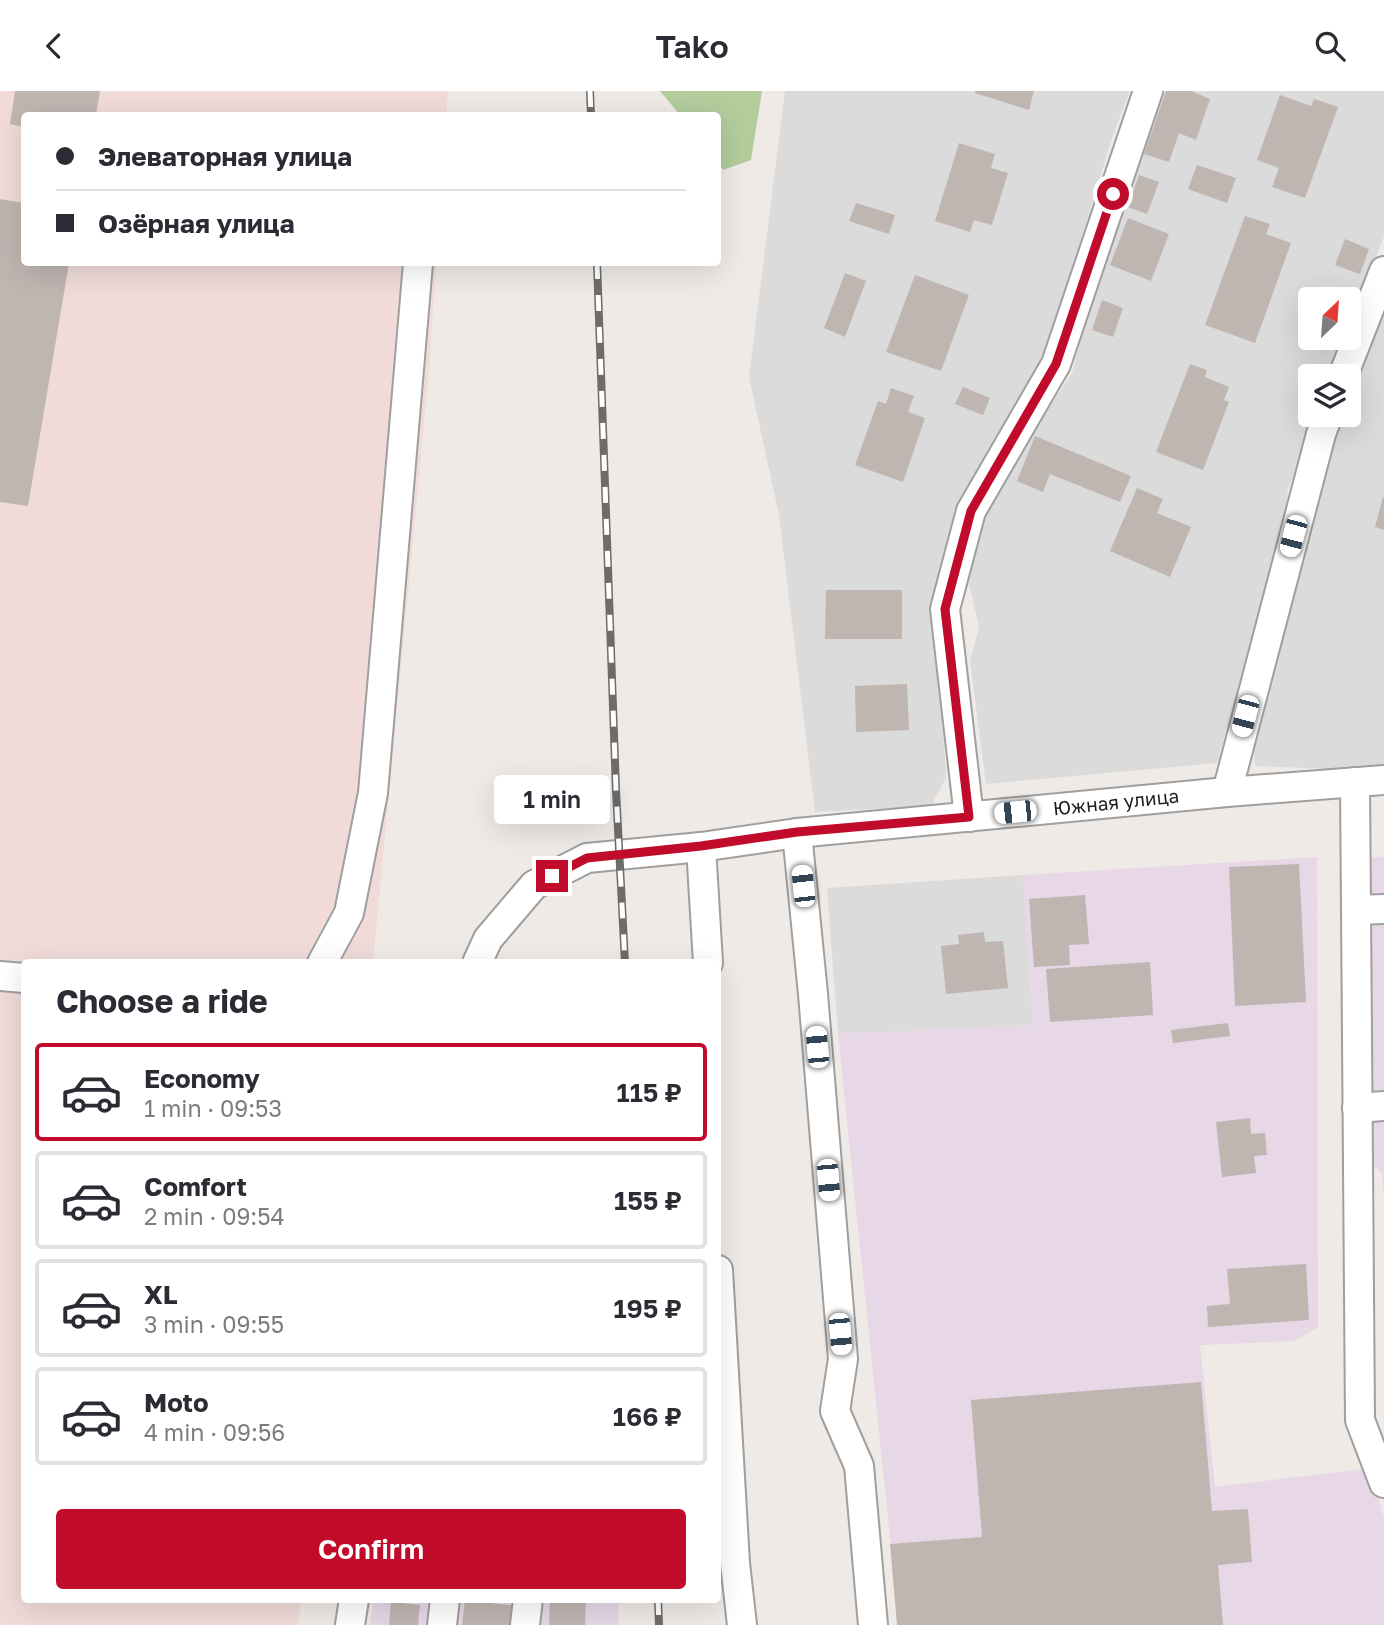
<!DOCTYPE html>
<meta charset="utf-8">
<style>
body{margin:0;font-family:"Golos Text",sans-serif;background:#f2f2f3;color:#2b2b33;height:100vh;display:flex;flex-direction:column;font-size:26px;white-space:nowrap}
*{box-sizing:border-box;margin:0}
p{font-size:23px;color:#7c7c81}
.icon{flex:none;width:38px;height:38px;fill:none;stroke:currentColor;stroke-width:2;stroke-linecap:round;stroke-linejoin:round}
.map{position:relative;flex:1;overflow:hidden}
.details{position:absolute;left:21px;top:868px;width:700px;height:644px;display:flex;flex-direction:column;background:#fff;border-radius:7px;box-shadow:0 7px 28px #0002}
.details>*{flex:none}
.hud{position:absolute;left:21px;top:21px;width:700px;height:154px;border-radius:7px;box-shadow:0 7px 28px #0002;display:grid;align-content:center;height:154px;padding:0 35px;background:#fff}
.needle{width:46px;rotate:25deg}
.controls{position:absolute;left:1298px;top:196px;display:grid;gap:14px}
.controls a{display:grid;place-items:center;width:63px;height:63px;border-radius:7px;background:#fff;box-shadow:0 7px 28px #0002;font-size:35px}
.end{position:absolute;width:32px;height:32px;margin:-16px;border:9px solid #c10b2b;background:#fff;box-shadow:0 0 0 4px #fff}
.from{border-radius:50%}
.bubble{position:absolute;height:49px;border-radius:7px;background:#fff;box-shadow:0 7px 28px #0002;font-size:23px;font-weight:600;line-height:49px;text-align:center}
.car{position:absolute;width:21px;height:42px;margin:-21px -10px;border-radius:9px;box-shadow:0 0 5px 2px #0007;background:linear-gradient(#fff 24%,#345 0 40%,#fff 0 76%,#345 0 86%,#fff 0)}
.hud b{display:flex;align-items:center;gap:24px;height:66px;font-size:26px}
.hud b+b{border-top:2px solid #e1e1e2}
.hud i{width:18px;height:18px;background:#2b2b33}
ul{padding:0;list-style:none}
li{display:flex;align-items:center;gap:21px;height:98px;margin:0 14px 10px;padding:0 21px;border:4px solid #e1e1e2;border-radius:7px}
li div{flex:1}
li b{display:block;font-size:26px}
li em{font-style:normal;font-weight:600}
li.current{border-color:#c10b2b}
li>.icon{width:63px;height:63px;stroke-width:1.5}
h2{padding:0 35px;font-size:32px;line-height:84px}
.button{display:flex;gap:14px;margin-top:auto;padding:14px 35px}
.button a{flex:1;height:80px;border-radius:7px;background:#c10b2b;color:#fff;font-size:28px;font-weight:600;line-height:80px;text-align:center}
header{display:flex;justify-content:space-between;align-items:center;height:91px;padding:0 35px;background:#fff;font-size:32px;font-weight:600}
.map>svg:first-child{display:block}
.residential{fill:#dcdbdb}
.industrial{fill:#e7d7e7}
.military{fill:#f0dbd9}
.forest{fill:#b2cc9c}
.building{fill:#bfb5b1}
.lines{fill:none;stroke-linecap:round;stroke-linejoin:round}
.minor-casing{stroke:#9f9f9f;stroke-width:32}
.minor{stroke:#fff;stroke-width:28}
.rail-casing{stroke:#6c6c6c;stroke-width:8}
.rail{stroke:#fff;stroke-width:5;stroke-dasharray:16;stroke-linecap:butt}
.route{stroke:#c10b2b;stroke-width:9}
.labels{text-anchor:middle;stroke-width:7;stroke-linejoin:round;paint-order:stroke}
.street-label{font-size:19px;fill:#1e1e1e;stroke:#fff}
</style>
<header><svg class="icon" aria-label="back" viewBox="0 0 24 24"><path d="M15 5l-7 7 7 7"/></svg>Tako<svg class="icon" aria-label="search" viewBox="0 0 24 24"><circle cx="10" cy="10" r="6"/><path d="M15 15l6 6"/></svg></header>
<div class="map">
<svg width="1384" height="1534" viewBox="0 0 1384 1534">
<rect width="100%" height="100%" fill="#efeae5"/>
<g class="residential">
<polygon points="785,0 1130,0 1113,44 1055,235 1021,313 968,399 935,500 946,687 931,715 815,721 779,424 749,286"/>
<polygon points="1155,0 1384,0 1384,145 1349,239 1349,208 1311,208 1311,247 1346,247 1332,285 1311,285 1311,324 1318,324 1288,398 1284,432 1217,672 986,693 970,570 979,536 965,476 993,403 1072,282 1117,113"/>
<polygon points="1384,206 1384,675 1329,678 1255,675 1252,634 1338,324 1349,324 1349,296"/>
<polygon points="1023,784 1033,934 838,943 827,797"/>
</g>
<g class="industrial">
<polygon points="1317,766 1318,1236 1295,1250 1200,1254 1215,1396 1371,1377 1384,1428 1384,1534 899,1534 838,943 1033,934 1023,784"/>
<polygon points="1384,766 1384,1109 1382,1082 1370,1071 1367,767"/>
<polygon points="374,1509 618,1509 619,1534 370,1534"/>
</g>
<polygon class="military" points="0,0 448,0 446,24 24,24 24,172 436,172 429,281 373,871 24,872 24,1508 301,1509 298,1534 0,1534"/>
<polygon class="forest" points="660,0 762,0 751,69 723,79 718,71 718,24 680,24"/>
<g class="building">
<polygon points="15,0 100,0 96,24 24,24 24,36 10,33"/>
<polygon points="975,0 1034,0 1029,19 975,2"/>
<polygon points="1166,0 1191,0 1210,8 1196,49 1179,42 1169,71 1144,63"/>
<polygon points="1280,4 1311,15 1314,8 1338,16 1305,107 1272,96 1279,77 1257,69"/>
<polygon points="959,52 995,63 991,77 1008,82 992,134 974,129 970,141 935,130"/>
<polygon points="1197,74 1236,87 1227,112 1188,98"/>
<polygon points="1139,84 1159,91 1147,123 1128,116"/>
<polygon points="0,108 24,112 24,172 69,172 28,415 0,411"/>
<polygon points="856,112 895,124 889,143 849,130"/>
<polygon points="1245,125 1270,133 1266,143 1291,152 1255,252 1205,234"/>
<polygon points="1128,127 1169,143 1151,190 1110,174"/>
<polygon points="1345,148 1369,158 1360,183 1335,174"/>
<polygon points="845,182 866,190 845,246 824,237"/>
<polygon points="915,184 969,204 941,280 886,261"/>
<polygon points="1102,209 1123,217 1113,246 1092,239"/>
<polygon points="1190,273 1207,279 1205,286 1229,296 1224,309 1229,311 1203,379 1156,361"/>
<polygon points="963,296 990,307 983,324 955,313"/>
<polygon points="891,297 914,305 908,321 925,327 903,391 855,374 878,310 886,313"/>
<polygon points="1035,345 1131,385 1120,411 1050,383 1043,401 1017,390"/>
<polygon points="1137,397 1163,408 1157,422 1191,436 1170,486 1110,460"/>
<polygon points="1383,406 1384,406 1384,439 1375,436"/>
<polygon points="826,499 902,499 902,548 825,548"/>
<polygon points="907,593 909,639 856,641 855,595"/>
<polygon points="1299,773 1306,911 1235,915 1229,776"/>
<polygon points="1085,804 1089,853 1069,854 1070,874 1034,876 1029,808"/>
<polygon points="984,841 985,851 1003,850 1008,897 946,903 941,855 959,853 958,844"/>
<polygon points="1150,871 1153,924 1050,931 1046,878"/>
<polygon points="1228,932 1230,945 1173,952 1171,939"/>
<polygon points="1250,1027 1251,1043 1265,1042 1267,1064 1254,1065 1256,1082 1222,1086 1216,1031"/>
<polygon points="1306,1173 1309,1229 1208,1236 1207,1215 1230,1213 1227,1178"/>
<polygon points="1201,1291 1212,1420 1248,1418 1252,1471 1218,1474 1223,1534 897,1534 890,1453 982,1446 971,1309"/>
<polygon points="550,1508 586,1508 585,1534 549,1534"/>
<polygon points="465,1509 516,1515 514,1534 462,1534"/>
<polygon points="391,1511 420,1514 418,1534 389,1534"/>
</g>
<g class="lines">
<g class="minor-casing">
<g id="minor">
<polyline points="1343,285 1384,180"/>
<polyline points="1355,691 1360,1329 1384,1392"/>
<polyline points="1227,701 1321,343 1328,324"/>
<polyline points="969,726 945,518 971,420 1056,273 1148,0"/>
<polyline points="797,742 813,903 843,1268 835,1320 859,1375 873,1534"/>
<polyline points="701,756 708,872"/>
<polyline points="1356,819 1384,818"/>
<polyline points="322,872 349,822 373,702 418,172"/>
<polyline points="477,872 488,848 534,794 587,767 701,756 797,742 1227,701 1384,689"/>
<polyline points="0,885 24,887"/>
<polyline points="1357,1017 1384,1015"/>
<polyline points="718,1179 735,1472 742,1534"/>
<polyline points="350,1534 354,1508"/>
<polyline points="442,1534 445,1508"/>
<polyline points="525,1534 528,1508"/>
</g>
</g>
<use href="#minor" class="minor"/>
<g class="rail-casing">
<g id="rail">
<polyline points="590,0 591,24"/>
<polyline points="597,172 616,699 625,872"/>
<polyline points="658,1508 659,1534"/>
</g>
</g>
<use href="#rail" class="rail"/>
</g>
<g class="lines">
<polyline class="route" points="552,785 587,767 701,755 797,741 969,726 945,518 971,420 1056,273 1113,103"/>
</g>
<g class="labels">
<g class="street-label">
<text transform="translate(1116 711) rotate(-6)" y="7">Южная улица</text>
</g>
</g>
</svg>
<div class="controls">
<a><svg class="needle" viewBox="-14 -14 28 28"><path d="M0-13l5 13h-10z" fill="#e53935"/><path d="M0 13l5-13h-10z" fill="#7c7c81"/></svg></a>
<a><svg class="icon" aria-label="layers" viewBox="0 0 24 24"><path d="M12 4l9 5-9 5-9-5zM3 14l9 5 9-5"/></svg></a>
</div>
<i class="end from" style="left:1113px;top:103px"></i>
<i class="end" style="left:552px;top:785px"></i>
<div class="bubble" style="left:494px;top:684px;width:116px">1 min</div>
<i class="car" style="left:1293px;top:445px;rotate:195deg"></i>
<i class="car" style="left:1245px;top:625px;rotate:195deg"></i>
<i class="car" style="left:1015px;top:721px;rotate:264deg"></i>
<i class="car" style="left:803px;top:795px;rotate:354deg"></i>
<i class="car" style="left:817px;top:956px;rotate:355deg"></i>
<i class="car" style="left:828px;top:1089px;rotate:175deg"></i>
<i class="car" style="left:840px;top:1243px;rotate:175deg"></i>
<div class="hud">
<b><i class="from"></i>Элеваторная улица</b>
<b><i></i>Озёрная улица</b>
</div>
<section class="details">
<h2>Choose a ride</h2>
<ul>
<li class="current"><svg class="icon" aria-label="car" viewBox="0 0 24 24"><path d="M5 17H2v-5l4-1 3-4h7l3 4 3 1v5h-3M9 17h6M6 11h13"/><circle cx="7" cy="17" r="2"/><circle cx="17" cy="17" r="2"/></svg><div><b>Economy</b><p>1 min · 09:53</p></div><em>115 ₽</em></li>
<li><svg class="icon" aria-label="car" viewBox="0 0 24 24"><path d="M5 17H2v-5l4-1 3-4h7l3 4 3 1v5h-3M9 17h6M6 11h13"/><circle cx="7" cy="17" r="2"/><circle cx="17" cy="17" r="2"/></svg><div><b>Comfort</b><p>2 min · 09:54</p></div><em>155 ₽</em></li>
<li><svg class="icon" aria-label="car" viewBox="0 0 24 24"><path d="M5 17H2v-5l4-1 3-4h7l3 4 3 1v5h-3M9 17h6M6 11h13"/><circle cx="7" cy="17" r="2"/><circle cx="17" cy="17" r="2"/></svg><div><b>XL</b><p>3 min · 09:55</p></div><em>195 ₽</em></li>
<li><svg class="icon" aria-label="car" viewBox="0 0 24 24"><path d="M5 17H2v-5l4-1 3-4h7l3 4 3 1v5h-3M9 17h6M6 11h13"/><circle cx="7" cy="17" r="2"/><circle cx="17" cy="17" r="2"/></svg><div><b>Moto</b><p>4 min · 09:56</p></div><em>166 ₽</em></li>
</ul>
<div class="button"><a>Confirm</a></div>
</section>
</div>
